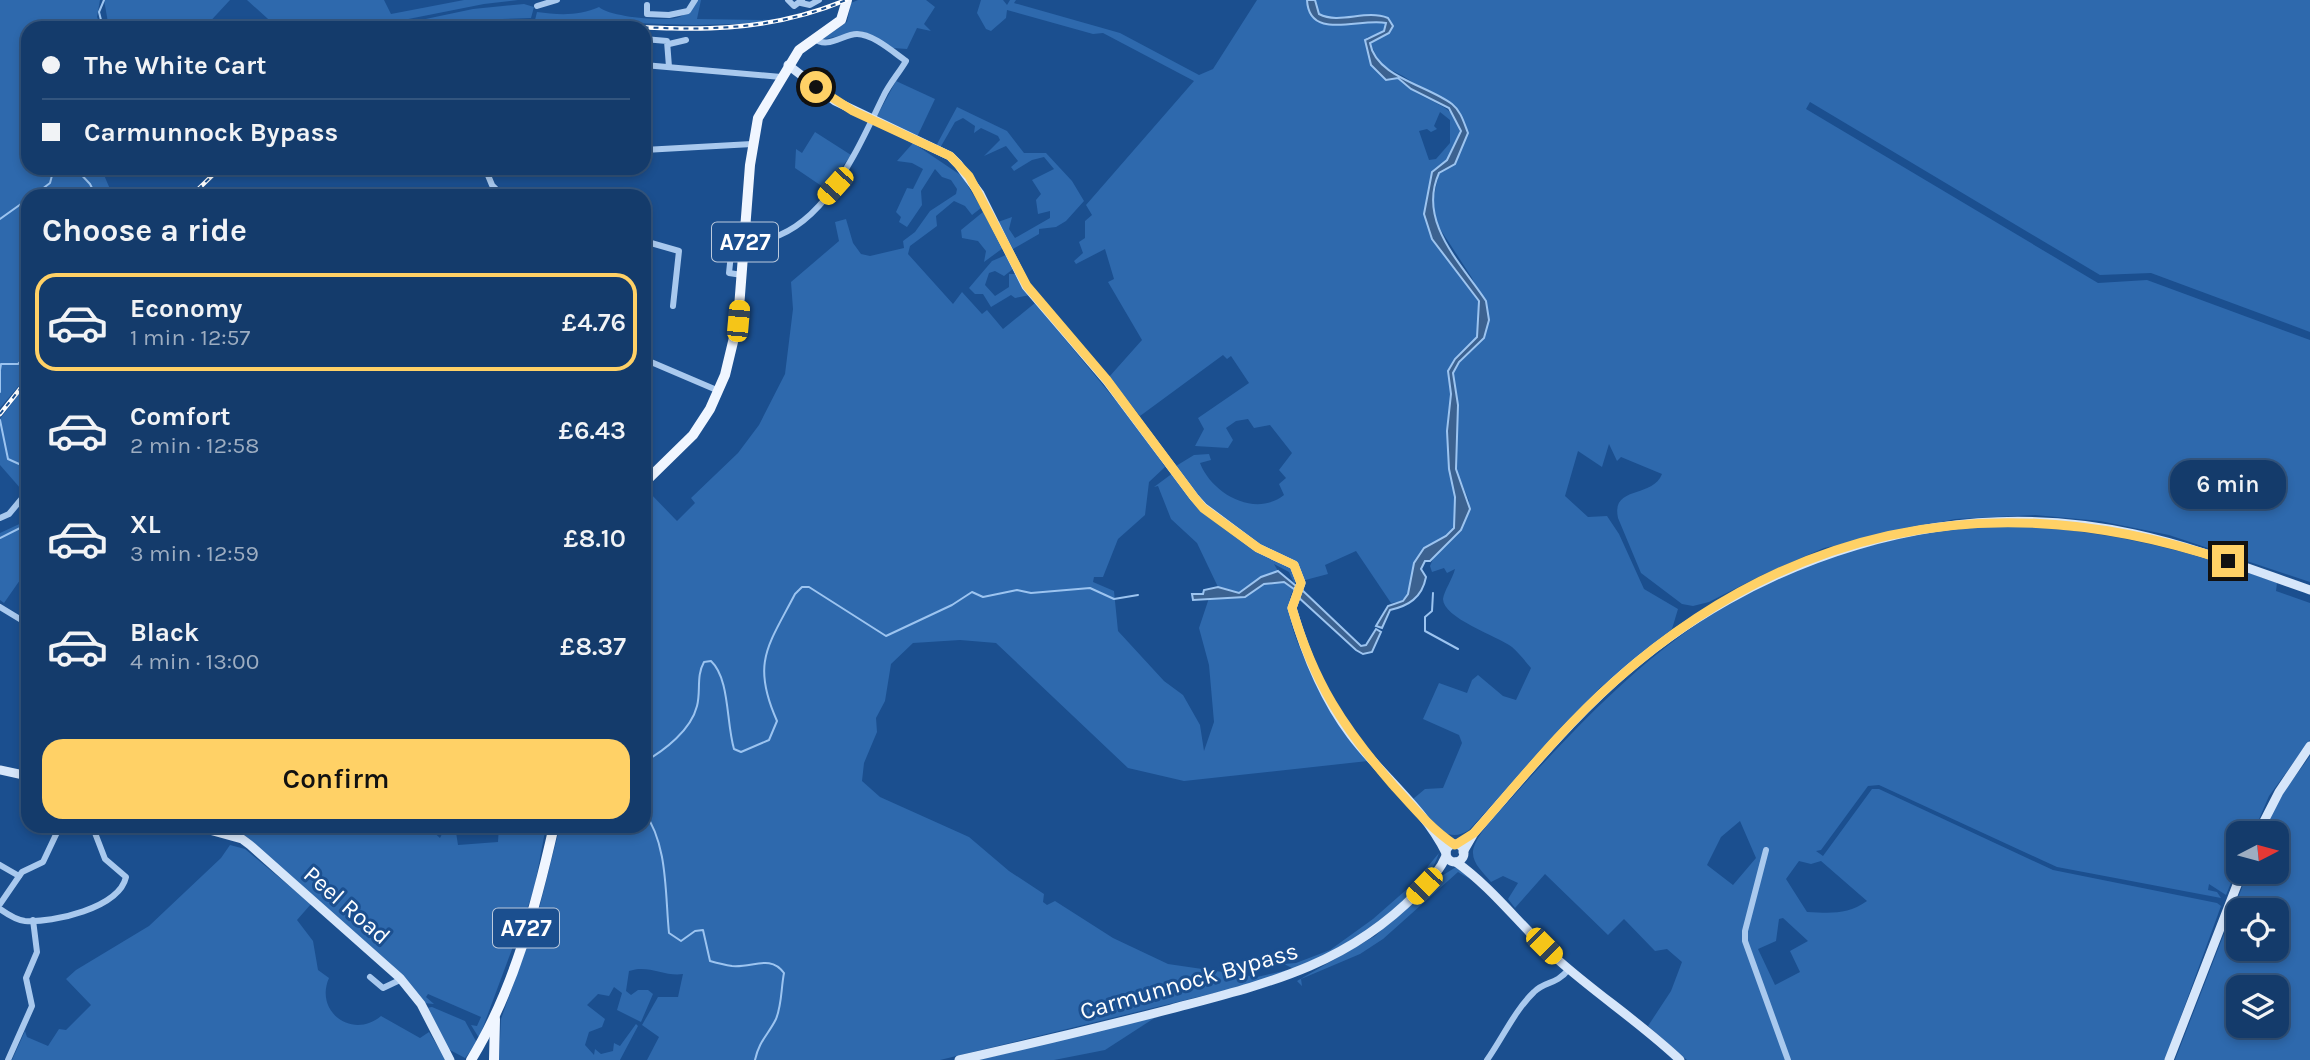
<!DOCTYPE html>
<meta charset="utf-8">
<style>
body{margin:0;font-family:Karla,sans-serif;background:#214673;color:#f1f3f6;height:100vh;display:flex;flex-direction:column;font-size:26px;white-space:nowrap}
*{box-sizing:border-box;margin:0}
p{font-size:23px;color:#9dadc1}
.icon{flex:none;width:38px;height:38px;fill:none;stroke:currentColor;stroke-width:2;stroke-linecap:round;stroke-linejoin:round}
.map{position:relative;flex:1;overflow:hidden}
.drawer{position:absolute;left:21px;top:189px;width:630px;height:644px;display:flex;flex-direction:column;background:#143b6b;border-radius:21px;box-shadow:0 4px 10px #0003,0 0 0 2px #33557e}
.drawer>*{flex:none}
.hud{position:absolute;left:21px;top:21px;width:630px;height:154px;border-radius:21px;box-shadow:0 4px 10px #0003,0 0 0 2px #33557e;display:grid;align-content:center;height:154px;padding:0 21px;background:#143b6b}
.needle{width:46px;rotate:84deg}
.controls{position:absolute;left:2226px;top:821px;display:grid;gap:14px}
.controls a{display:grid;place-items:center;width:63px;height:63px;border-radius:14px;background:#143b6b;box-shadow:0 4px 10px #0003,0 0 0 2px #33557e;font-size:35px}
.end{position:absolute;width:32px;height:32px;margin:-16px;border:9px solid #ffd166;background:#111;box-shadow:0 0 0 4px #111}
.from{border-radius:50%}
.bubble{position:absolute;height:49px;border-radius:21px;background:#143b6b;box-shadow:0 4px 10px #0003,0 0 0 2px #33557e;font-size:23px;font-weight:600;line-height:49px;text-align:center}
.car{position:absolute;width:21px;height:42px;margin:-21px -10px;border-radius:9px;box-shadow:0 0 5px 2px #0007;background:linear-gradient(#f5c518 24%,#345 0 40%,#f5c518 0 76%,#345 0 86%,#f5c518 0)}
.hud b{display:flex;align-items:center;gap:24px;height:66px;font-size:26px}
.hud b+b{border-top:2px solid #33557e}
.hud i{width:18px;height:18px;background:#f1f3f6}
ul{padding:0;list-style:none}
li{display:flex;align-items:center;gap:21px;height:98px;margin:0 14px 10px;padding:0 7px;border:4px solid transparent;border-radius:21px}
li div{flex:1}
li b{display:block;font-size:26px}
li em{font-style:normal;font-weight:600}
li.on{border-color:#ffd166}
li>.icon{width:63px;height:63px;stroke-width:1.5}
h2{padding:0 21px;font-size:32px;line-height:84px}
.cta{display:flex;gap:14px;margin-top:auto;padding:14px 21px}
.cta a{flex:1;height:80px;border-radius:21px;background:#ffd166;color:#111;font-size:28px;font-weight:600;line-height:80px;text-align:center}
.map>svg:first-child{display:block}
.green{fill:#2e69ad;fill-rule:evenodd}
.water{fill:#3c6290;stroke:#9cc4f0;stroke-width:2}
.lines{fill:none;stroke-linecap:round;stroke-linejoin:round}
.stream{stroke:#9cc4f0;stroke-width:2}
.street{stroke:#a9c9ee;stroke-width:6}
.secondary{stroke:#d6e6fa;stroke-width:9}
.primary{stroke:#f0f6ff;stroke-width:10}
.rail-casing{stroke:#fff;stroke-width:4.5}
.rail{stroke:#1b4f8f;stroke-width:2;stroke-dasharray:5;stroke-linecap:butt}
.route{stroke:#ffd166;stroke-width:9}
.labels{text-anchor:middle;stroke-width:6;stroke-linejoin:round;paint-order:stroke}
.shield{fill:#1b4f8f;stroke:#bbcadd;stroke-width:2}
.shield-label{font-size:23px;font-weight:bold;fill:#fff}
.street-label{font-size:24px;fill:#fff;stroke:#1b4f8f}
</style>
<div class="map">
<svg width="2310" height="1060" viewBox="0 0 2310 1060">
<rect width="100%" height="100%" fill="#1b4f8f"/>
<g class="green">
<polygon points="0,0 100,0 97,17 102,28 28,28 28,168 101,168 113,196 28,196 28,375 0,408"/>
<polygon points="104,0 230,0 204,28 109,28"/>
<polygon points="247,0 384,0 391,14 464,0 518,0 484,4 363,28 278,28"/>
<path d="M697,0H701L697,19L772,20L773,23L695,25L535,20L537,12C558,15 580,16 599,7C610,17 660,21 676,18C686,16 691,8 697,0Z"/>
<polygon points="858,0 926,0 935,7 924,24 931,31 917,28 907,49 893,48 861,31 821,40 847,22 851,3"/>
<path d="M981,0H1003L1007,5L1010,0H1016L1014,3L1120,33L1199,75L1213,69L1257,0H1307L1316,20C1339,30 1361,18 1386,23L1387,29L1382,34L1367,37L1371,65L1386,80L1398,78C1405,81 1409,88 1415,92C1435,104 1465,110 1459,140L1453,145L1447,160L1432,172L1424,214L1432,239L1479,302V329L1477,337L1455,359L1448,371L1451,394L1447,431L1449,469L1455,497L1454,528L1446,536L1424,548L1414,563L1408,594L1403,601L1391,603L1356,551L1325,565L1328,574L1294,583L1289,572L1274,564L1278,571L1268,574L1239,593L1218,587L1197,543L1171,519L1158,486L1154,487L1173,473L1200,511L1204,505L1176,466L1194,455L1209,454L1211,460L1200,463C1212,494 1255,518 1284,495L1279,484L1286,478L1279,470L1292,453L1270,425L1254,428L1248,419L1236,421L1226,428L1233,440L1228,448L1195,446L1204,429L1198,418L1249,383L1231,356L1227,359L1223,355L1140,416L1109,377L1142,340L1108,282L1114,279L1105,249L1076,264L1074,261L1083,253L1079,242L1085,238V221L1092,215L1086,205L1194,81L1103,33L1093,34L1007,10L1006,18L991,31L986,29L977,13ZM1440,112L1450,120V143L1436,159L1429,160L1419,131L1427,129L1431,132L1437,129L1434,126Z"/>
<path d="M1315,0H2310V332L2151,273L2100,275L1810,102L1806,109L2098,283L2147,280L2310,340V582L2169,535L2100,521L2035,515L1955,519L1824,548L1762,575L1709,602L1693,606L1682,604L1641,573L1618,518C1611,485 1652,499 1662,474L1621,457L1617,461L1609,444L1602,467L1578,451L1565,496L1588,517L1607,516L1619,534L1644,589L1678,609L1672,629L1600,688L1469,830C1444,847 1428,817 1413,799L1425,789L1443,788L1462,743L1459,735L1423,719L1439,683L1467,693L1472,680L1478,675L1503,696L1516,700L1531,668C1525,661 1519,653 1512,647C1497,636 1443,618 1443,599C1444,591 1453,578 1455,569L1447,573L1444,568L1432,572L1430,566L1436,552L1461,530L1469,501L1456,469L1458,405L1453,373L1459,362L1484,338L1489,320L1472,278L1433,218L1431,210L1439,173L1453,165L1468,133L1460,113L1403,76L1381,65L1370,43L1389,33L1393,26L1371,14L1330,20L1319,14Z"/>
<polygon points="524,4 534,7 531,18 470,20 437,28 383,28 473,9"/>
<polygon points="896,81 935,99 917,137 876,118"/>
<polygon points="957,107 1007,131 1024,153 1046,153 1072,181 1084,201 1066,221 1056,227 1039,229 1039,234 1013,249 998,222 1012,217 1009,229 1015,238 1050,218 1050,211 1038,214 1036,200 1041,194 1032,180 1054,169 1044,157 1032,160 1014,171 1011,167 1018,161 1006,146 984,156 1000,140 998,136 981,128 974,133 975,126 963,118 955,122 940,148 936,146"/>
<polygon points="815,132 851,155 826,189 795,168 796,149 802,153"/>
<path d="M913,143L962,176L981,208L972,215L965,206L954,201L936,216L937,226L910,246L908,254L953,304L962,292L982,314L987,310L1003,329L1035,303L1141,431L1165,467L1149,482L1145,515L1118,539L1103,577H1094L1093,582L1114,591L1118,631L1164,681L1183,695L1200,725L1204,751L1214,722L1209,665L1199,628L1209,598L1244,597L1264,584L1284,581L1294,589C1269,623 1347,730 1368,761L1184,781L1128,768L996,643L960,640L913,643L891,664L885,701L876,718L877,732L864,763L862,781L880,797L969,837L1009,871L1044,894L1043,902L1047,905L1055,901L1113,938L1168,964L1257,977L1288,970L1251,984L940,1060H647L659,1037L642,1025L658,997H678L683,974C665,977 648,964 629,971L626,991L631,995L638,990H648L653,994L641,1022L617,1010L622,993L614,987L609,996L598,994L587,1005L605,1019L602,1027L589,1032L585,1045L594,1055L595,1049L601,1054L613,1051L614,1043L620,1046L636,1024L638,1026L620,1060H499L501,1019L537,917L560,826H644V491L646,489L677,521L695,503L691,498L738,453L759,425L785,374L793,309L791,282L839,241L835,222L846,219L853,243L861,254L870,256L904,248L903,241L915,232L930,211L956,194L957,189L951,180L942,177L935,169L921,191L922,205L907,227L899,222L901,217L896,212L907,188L913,189L923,169L912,163L897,161Z"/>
<polygon points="983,212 1003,248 984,262 986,251 978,241 962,238 961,230"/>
<polygon points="1006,255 1013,269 1004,276 995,271 989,273 985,285 995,296 1009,287 1009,274 1016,274 1030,295 1015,298 1011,295 991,307 983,294 975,294 969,288 992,261"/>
<polygon points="28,382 28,497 0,465 0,419"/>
<polygon points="28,520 28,584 20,580 4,603 0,600 0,533"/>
<path d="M2014,526C2109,531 2180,548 2269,580L2277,583L2276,591L2310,603V740L2269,796L2253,833H2238V866L2226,895L2209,884L2208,890L2217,892L2221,898L2057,867L1879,785L1868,786L1821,850L1816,851L1823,856L1872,789H1879L2053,870L2217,903L2221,906L2165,1060H1687L1648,1026L1671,991L1682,962L1667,949L1655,951L1624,919L1608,935L1545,874L1515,908L1508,899L1518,883L1503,876L1491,882C1484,873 1472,864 1473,851C1475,834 1505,806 1517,792C1594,707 1675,623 1782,576C1856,544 1934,527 2014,526ZM1740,821L1756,858L1733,885L1707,865L1721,837ZM1799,861L1811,864L1821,861L1867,901C1847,915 1831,913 1807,912L1786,879ZM1783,918L1808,941L1790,951L1800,972L1775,985L1758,949L1776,941L1779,919Z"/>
<path d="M2310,756V1060H2175L2248,872H2277V833H2264L2280,797ZM2238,910H2277V948H2238ZM2238,987H2277V1026H2238Z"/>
<polygon points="242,826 427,826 440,838 446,826 455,826 458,845 498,842 499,826 546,826 534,890 479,1038 471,1025 477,1026 481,1017 428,994 426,997 434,1004 423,1003 239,830"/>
<path d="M230,845L245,849L311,904L297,920L313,941L318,970L329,978C314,1012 353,1040 381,1016L420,1038L429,1032L446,1060H12L25,1031L27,1037L48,1046L59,1029L66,1030L91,1005L66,979L76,970L149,926L221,858Z"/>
<path d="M1439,853C1420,909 1344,946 1294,969L1284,964L1296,963L1330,950L1373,919L1414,883Z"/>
<polygon points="1456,867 1482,886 1458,872 1383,939 1360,954 1301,979 1302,986 1297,981 1375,936 1440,877"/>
<polygon points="432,1007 465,1021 477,1043 465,1058 448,1049 425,1008"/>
<polygon points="1156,1017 1105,1050 1054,1060 978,1060"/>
</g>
<g class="water">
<path d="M1307,0H1315L1319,14C1340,25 1365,9 1388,18L1393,26L1389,33L1370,43C1376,77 1427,85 1452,104C1461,111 1464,123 1468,133L1455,164L1439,173C1417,222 1461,263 1486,301L1489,320L1484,338L1459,362L1453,373L1458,405L1456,469L1470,509L1461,530L1430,561H1425L1421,569L1426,577C1422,598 1408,606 1390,610L1382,628L1376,626L1388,606L1403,601L1408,594L1414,563L1424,548L1446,536L1454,528L1455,497L1449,469L1447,431L1451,394L1448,371L1455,359L1477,337L1479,301L1432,239L1424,214L1432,172L1447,160L1461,131L1449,108L1411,89L1398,78L1386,80L1371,65L1365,40L1384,31L1386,23C1361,17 1309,42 1307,0Z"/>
<polygon points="1278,571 1296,586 1294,589 1284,582 1264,584 1245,597 1193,600 1192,594 1203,594 1204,590 1218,587 1239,593 1261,577"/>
<polygon points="1301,589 1361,646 1366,645 1376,629 1381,632 1372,652 1363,654 1356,650 1297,596"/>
</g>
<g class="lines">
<g class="stream">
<polyline points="103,28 99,12 104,0"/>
<polyline points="75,168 90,184 96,196"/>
<polyline points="33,196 50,183 54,168"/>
<polyline points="0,219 28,199"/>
<polyline points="0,370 1,364 18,364 25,357 24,343 28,336"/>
<polyline points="0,371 0,392"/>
<polyline points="0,420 8,459 28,468"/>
<polyline points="0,538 28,524"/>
<polyline points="1433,593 1432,611 1425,617 1425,631 1458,649"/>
<path d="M644,762C665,750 691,730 697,706C701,691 696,676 704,662L711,661C730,679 726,722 734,749L741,752L769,740L777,721C751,663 768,646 795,594L802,587H809L886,636L952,605L972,592L983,597L1017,590L1031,593L1090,588L1114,599L1138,595"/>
<path d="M644,812C668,844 665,894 669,933L681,941L695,931L703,930L710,961C717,963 725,965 732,966C753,968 770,954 784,973C781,988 782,1004 776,1019C768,1035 759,1041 755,1060"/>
</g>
<g class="street">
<polyline points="788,0 794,6 802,0"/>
<polyline points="801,3 810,5 819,0"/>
<polyline points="647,5 647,14 669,15 688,11 695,0"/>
<polyline points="537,6 557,0"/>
<polyline points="644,39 667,41 669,67"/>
<polyline points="669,44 686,40"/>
<polyline points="644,65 781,77"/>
<polyline points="644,150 752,144"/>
<polyline points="485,168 492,185 503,196"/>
<polyline points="644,241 679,251 673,306"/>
<path d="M745,242C819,243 856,152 883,97C889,84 899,73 906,61C893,52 873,34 857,34C843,34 827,50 814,38"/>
<polyline points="742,275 729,273 731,254 744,254"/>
<polyline points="644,359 719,391"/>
<polyline points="0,518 9,514 24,496"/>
<polyline points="0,607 28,624"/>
<polyline points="1766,850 1745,931 1745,941 1788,1060"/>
<polyline points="0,865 19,876"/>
<polyline points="0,904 22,872 43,862 60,826"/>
<path d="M0,909C7,914 16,920 25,921C53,923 119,908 126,877L105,859L95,833L85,826"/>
<polyline points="370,977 383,988 402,979"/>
<polyline points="8,1060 32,1006 26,978 37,952 33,920"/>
<path d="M1487,1060C1502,1039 1515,1010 1534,992C1546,980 1555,986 1569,969"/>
</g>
<g class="secondary">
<path d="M788,65L835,101L950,156L958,164L980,194L1026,286L1107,381L1194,497L1203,507L1258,548L1294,565L1301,583L1292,608C1305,653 1323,698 1351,735C1381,775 1424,808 1446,853"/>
<polyline points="0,770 28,776"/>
<polyline points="195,826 242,839 250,845 400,978 421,1004 450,1060"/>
<polyline points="2258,833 2279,792 2310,746"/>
<circle cx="1455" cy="853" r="9"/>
<path d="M1463,852L1474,833C1519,782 1563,728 1614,682C1754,556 1947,493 2134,534C2194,547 2252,570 2310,590"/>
<path d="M1456,862C1494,889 1521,927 1556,958C1596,994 1641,1023 1680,1060"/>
<path d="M959,1060C1030,1044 1101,1027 1171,1009C1265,984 1346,966 1417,893C1429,881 1440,871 1446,856"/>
<polyline points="2169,1060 2242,872"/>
</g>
<g class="primary">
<polyline points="644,483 693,435 710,409 725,375 738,321 750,165 758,118 799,50 841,20 847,0"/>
<path d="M471,1060C514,990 536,905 554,826"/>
<polyline points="494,1060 495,1019"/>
</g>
<g class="rail-casing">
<g id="rail">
<path d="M454,28C486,20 522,22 555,23C659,26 746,42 846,0"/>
<polyline points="191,196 220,168"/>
<polyline points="0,414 28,379"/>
</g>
</g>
<use href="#rail" class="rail"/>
</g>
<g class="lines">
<path class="route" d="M816,87L853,111L950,156L969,176L1027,286L1107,380L1194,497L1203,508L1258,548L1294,565L1301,583L1292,608C1314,683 1343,727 1393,785C1413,807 1430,828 1455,845L1474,833C1519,782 1563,727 1615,681C1795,521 2001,485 2228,561"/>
</g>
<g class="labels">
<g class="shield">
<rect x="712" y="222.5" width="66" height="39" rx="5"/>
<rect x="493" y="908.5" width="66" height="39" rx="5"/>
</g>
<g class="shield-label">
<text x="745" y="250">A727</text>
<text x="526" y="936">A727</text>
</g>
<g class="street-label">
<text transform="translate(347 905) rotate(41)" y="8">Peel Road</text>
<text transform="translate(1189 981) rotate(-16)" y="8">Carmunnock Bypass</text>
</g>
</g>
</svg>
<div class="controls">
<a><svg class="needle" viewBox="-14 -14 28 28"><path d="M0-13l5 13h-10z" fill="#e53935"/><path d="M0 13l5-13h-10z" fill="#9dadc1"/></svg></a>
<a><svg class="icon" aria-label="locate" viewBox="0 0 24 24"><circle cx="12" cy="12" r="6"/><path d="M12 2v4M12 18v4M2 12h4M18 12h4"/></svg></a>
<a><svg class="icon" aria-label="layers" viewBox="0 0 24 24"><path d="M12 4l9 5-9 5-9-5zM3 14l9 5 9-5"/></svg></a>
</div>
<i class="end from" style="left:816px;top:87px"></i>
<i class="end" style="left:2228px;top:561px"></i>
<div class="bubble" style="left:2170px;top:460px;width:116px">6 min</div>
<i class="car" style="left:835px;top:186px;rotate:222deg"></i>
<i class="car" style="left:738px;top:321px;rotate:5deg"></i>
<i class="car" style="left:1424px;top:886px;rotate:224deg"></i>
<i class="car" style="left:1544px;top:946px;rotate:135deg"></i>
<div class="hud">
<b><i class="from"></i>The White Cart</b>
<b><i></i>Carmunnock Bypass</b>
</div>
<section class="drawer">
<h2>Choose a ride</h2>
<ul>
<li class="on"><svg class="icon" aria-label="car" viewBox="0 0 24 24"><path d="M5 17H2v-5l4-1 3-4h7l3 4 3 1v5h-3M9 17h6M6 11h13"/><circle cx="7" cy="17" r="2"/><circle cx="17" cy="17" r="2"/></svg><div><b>Economy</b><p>1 min · 12:57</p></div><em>£4.76</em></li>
<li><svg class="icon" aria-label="car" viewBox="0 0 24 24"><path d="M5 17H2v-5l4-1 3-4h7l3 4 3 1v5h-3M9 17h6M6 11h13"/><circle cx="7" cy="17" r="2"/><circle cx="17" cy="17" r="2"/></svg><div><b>Comfort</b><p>2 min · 12:58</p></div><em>£6.43</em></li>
<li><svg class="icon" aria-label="car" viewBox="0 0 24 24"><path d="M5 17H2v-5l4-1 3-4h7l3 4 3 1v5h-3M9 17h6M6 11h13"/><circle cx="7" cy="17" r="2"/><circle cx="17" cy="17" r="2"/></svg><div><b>XL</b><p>3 min · 12:59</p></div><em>£8.10</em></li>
<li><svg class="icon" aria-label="car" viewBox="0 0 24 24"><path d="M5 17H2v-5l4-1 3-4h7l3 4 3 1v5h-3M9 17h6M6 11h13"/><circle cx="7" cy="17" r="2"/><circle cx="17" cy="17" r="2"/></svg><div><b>Black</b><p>4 min · 13:00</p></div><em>£8.37</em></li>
</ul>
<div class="cta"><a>Confirm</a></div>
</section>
</div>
